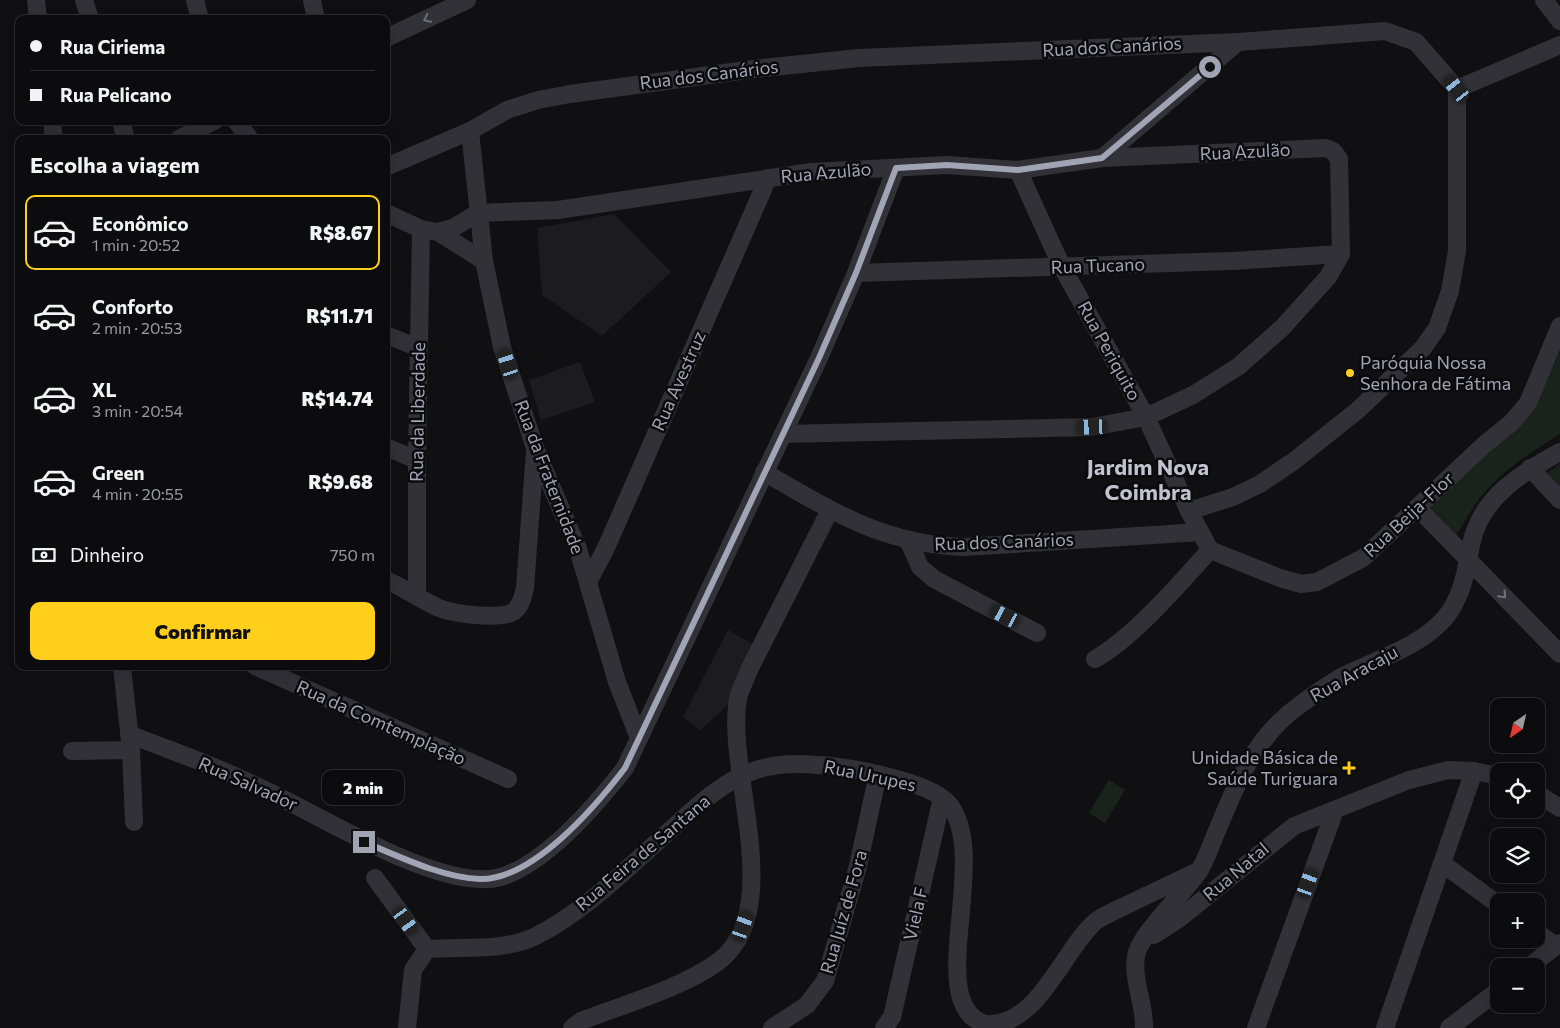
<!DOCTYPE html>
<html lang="pt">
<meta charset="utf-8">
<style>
body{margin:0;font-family:Commissioner,sans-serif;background:#151517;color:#f1f3f6;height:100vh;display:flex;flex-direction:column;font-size:19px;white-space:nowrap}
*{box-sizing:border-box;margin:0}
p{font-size:16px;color:#9a9b9e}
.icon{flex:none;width:28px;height:28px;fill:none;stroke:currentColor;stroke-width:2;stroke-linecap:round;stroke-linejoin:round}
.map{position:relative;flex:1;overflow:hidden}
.panel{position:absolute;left:15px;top:135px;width:375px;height:535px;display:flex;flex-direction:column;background:#0c0c0e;border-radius:10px;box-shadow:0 5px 20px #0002,0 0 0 1px #2c2c2e}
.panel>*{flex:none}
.top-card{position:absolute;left:15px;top:15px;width:375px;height:110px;border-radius:10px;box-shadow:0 5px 20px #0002,0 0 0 1px #2c2c2e;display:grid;align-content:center;height:110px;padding:0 15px;background:#0c0c0e}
.needle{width:32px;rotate:214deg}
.buttons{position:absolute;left:1490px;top:698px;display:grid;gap:10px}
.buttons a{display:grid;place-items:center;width:55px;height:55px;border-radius:10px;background:#0c0c0e;box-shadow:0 5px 20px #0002,0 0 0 1px #2c2c2e;font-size:25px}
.end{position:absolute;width:22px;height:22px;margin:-11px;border:6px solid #a0a4b4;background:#111;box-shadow:0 0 0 2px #111}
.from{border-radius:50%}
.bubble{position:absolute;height:35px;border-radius:10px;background:#0c0c0e;box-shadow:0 5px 20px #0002,0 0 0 1px #2c2c2e;font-size:16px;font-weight:800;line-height:35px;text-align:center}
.car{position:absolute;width:15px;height:30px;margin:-15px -8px;border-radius:6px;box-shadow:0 0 4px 1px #0007;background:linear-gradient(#222 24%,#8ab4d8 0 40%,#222 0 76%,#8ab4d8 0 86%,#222 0)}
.top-card b{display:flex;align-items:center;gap:18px;height:48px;font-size:19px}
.top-card b+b{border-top:1px solid #2c2c2e}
.top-card i{width:12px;height:12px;background:#f1f3f6}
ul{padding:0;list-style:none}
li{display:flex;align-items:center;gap:15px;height:75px;margin:0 10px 8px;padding:0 5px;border:2px solid transparent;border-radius:10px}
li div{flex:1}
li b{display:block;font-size:19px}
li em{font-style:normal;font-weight:800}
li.current{border-color:#ffcf1b}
li>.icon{width:45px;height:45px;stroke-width:1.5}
h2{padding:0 15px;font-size:22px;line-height:60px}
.pay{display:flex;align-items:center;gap:12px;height:55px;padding:0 15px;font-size:19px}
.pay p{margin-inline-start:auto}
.button{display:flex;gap:10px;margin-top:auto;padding:10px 15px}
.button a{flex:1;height:58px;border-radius:10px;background:#ffcf1b;color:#111;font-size:20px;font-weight:800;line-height:58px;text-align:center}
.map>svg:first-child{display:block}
.built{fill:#1c1c1f}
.green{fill:#1a221c}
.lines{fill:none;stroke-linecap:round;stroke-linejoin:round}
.minor{stroke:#313137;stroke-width:18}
.oneway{stroke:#6e707c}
.route{stroke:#a0a4b4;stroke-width:6}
.poi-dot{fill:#ffcf1b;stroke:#0b0b0d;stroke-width:2}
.labels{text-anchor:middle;stroke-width:5;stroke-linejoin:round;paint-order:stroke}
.street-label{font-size:18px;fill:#a0a4b4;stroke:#0b0b0d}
.poi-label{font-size:18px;fill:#a0a4b4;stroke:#0b0b0d;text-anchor:start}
.district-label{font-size:22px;font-weight:bold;fill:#c1c3cf;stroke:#0b0b0d}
</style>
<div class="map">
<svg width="1560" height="1028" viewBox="0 0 1560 1028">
<rect width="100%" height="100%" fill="#101012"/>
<g class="built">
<polygon points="614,214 671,272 602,336 542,295 537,228"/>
<polygon points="580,362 595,402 541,420 529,380"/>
<polygon points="728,630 753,644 727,706 700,730 683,717"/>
</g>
<g class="green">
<path d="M1560,351V434C1530,453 1501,471 1479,499C1471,510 1464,523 1456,535L1429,505L1535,407Z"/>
<polygon points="1560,464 1560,491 1544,475"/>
<polygon points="1109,780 1125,790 1105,823 1089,813"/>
</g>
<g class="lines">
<g class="minor">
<polyline points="36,0 38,19"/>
<polyline points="84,0 90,19"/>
<polyline points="195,0 200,19"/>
<polyline points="312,0 316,19"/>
<polyline points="1544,0 1560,21"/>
<polyline points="386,38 467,0"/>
<polyline points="1457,89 1560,45"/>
<polyline points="52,121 54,139"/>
<polyline points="121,121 126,139"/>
<polyline points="236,121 250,139"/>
<polyline points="470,131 484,261"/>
<polyline points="179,139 214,121"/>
<polyline points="1102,158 1238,42"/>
<polyline points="386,167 470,131 507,110 538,100 570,94 754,69 859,58 1238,42 1385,31 1416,42 1457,89 1457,251 1450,291 1437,328 1423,348 1358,410 1294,461 1260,484 1233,497 1189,511"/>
<polyline points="1018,170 1062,267 1146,417 1189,511 1210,550 1280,578 1301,584 1317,582 1363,558 1485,444 1511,423 1528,403 1560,326"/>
<polyline points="386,213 421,229 438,232 484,261 502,347 535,448 578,549 617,682 639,738"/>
<polyline points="438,232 453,228 478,213 558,210 811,172 947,165 1018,170 1102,158 1326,148 1333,151 1339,159 1341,254 1328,277 1282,328 1239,366 1193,395 1146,417 1092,427 783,434"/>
<polyline points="856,273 1232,261 1341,254"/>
<polyline points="386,335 419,348"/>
<polyline points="386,447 417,460"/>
<polyline points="1530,468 1560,500"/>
<path d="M764,472C831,511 885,545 965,547L1200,532"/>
<polyline points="1418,508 1560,654"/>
<polyline points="909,542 920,567 934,579 1037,633"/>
<path d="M386,580C404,588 420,599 437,607C451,614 501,620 513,612C521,607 523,596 525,588L535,451"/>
<polyline points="588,582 606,548 768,178"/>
<polyline points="417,595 417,460 421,229"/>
<path d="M1095,659C1134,637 1179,584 1210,550"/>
<polyline points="122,666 131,750 134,822"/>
<polyline points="255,666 508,779"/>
<path d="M129,734C166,749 205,762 241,779C259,787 276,795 293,804C341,828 448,892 501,877C546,863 596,805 625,768L819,358L856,273L896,168"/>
<polyline points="72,751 131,750"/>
<polyline points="1536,793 1560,808"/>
<polyline points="1443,864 1499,905"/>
<polyline points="375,878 427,949"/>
<polyline points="1536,932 1556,946"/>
<polyline points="1154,935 1180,918 1294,826 1409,780 1448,770 1474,771 1499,776"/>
<path d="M427,949C462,946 504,952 536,936C589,909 631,864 675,826C699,804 725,780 756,770C774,764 798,763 817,765C846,766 929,781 948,803C993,855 921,1007 986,1024C1038,1028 1063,949 1096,921C1106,914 1119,909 1131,903C1154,892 1177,881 1200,870"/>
<polyline points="1530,966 1560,943"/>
<polyline points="407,1028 413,970 427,949"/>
<path d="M572,1028L581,1021C622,1005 685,987 719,961C787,909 725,769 738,699C740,689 746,679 749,670L830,510"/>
<polyline points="772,1028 807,1005 825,981 858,866 878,774"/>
<polyline points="884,1028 892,1017 942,798"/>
<path d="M1144,1028C1145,1004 1132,980 1136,956C1140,933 1184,894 1199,871C1206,860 1211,845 1216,833C1237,783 1254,737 1301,704C1315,694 1330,683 1345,675C1378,659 1419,647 1444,619C1462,598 1466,572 1471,545C1480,498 1521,473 1560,452"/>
<polyline points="1256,1028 1335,810"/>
<polyline points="1385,1028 1474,771"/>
<polyline points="1449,1028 1499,990"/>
</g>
</g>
<defs><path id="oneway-chevron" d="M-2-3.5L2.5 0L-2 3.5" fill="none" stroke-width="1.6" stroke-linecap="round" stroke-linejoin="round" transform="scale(1.25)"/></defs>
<g class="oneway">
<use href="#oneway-chevron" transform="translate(427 19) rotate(154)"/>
<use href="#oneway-chevron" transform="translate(1503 595) rotate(47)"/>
</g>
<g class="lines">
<path class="route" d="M364,842C398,856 443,878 480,879C533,880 595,807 625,768L819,358L856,273L896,168L947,165L1018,170L1102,158L1210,67"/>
</g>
<g class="poi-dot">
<circle cx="1350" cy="373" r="5"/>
<path d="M1346.5 760.5h5v5h5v5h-5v5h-5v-5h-5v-5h5z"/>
</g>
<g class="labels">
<g class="street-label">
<text transform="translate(1112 47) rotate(-3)" y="6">Rua dos Canários</text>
<text transform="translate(709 75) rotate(-7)" y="6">Rua dos Canários</text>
<text transform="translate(1245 152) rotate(-3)" y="6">Rua Azulão</text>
<text transform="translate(826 173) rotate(-5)" y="6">Rua Azulão</text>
<text transform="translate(1098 266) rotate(-2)" y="6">Rua Tucano</text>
<text transform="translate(1109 351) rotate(61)" y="6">Rua Periquito</text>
<text transform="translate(679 381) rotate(-66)" y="6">Rua Avestruz</text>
<text transform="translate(418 412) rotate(-89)" y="6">Rua da Liberdade</text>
<text transform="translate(549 477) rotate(69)" y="6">Rua da Fraternidade</text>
<text transform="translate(1409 515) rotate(-43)" y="6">Rua Beija-Flor</text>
<text transform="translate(1004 542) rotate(-2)" y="6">Rua dos Canários</text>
<text transform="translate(1354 674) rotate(-29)" y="6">Rua Aracaju</text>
<text transform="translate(381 723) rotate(24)" y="6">Rua da Comtemplação</text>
<text transform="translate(870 776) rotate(12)" y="6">Rua Urupes</text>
<text transform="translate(248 784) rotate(24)" y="6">Rua Salvador</text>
<text transform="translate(643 853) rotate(-40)" y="6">Rua Feira de Santana</text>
<text transform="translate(1236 872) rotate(-40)" y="6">Rua Natal</text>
<text transform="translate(844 912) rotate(-74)" y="6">Rua Juíz de Fora</text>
<text transform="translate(916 914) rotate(-77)" y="6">Viela F</text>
</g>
<g class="poi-label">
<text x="1360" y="369">Paróquia Nossa<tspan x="1360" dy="21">Senhora de Fátima</tspan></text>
<text x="1338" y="764" text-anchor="end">Unidade Básica de<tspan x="1338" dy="21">Saúde Turiguara</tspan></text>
</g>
<g class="district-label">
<text x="1148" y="475">Jardim Nova<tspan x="1148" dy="25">Coimbra</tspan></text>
</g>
</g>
</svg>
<div class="buttons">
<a><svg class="needle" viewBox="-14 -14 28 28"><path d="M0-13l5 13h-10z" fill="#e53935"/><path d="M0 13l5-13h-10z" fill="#9a9b9e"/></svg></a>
<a><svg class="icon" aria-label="locate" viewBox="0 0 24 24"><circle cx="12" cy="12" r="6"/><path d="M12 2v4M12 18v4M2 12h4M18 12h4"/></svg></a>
<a><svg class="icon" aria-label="layers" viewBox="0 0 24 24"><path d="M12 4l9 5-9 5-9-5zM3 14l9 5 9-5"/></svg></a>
<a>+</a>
<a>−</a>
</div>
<i class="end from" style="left:1210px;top:67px"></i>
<i class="end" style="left:364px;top:842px"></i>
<div class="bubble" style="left:322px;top:770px;width:82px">2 min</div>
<i class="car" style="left:1457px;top:89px;rotate:321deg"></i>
<i class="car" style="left:508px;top:364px;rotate:342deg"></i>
<i class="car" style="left:1092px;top:427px;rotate:268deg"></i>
<i class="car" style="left:1005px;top:616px;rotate:297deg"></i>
<i class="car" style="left:1308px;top:883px;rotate:20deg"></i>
<i class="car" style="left:406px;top:921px;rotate:144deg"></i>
<i class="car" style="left:743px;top:926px;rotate:20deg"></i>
<div class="top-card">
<b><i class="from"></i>Rua Ciriema</b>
<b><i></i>Rua Pelicano</b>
</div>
<section class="panel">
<h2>Escolha a viagem</h2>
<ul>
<li class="current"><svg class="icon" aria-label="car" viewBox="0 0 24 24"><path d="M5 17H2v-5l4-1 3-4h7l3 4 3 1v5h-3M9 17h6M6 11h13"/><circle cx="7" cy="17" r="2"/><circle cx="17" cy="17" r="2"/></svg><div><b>Econômico</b><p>1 min · 20:52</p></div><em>R$8.67</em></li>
<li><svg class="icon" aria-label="car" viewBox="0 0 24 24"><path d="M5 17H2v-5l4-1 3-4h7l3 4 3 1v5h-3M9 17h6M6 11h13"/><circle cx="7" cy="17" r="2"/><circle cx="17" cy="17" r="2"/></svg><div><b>Conforto</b><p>2 min · 20:53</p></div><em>R$11.71</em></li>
<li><svg class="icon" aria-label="car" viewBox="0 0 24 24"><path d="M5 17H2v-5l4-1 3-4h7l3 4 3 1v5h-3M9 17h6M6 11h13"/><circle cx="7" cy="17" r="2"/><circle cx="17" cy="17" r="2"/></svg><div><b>XL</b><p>3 min · 20:54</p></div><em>R$14.74</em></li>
<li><svg class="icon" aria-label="car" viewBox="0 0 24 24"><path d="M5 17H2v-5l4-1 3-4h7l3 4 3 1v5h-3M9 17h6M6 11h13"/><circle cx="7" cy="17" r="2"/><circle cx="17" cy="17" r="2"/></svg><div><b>Green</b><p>4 min · 20:55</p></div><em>R$9.68</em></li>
</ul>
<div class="pay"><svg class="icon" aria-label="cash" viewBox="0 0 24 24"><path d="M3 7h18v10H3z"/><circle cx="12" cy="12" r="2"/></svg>Dinheiro<p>750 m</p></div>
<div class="button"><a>Confirmar</a></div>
</section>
</div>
